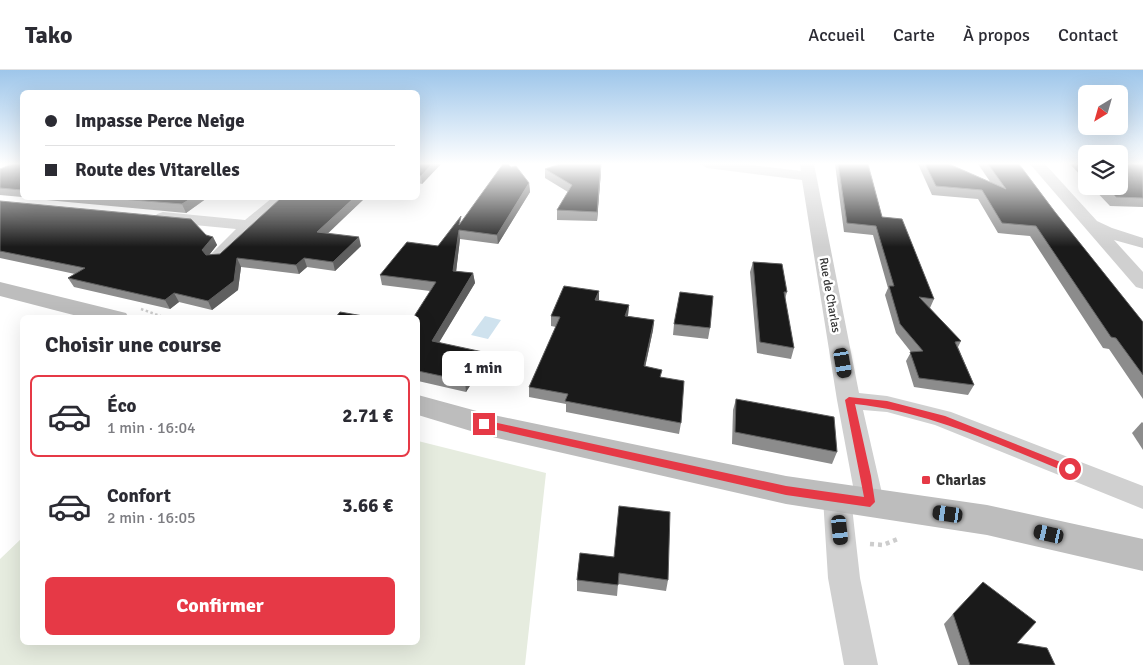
<!DOCTYPE html>
<html lang="fr">
<meta charset="utf-8">
<style>
body{margin:0;font-family:Signika,sans-serif;background:#f2f2f3;color:#2b2b33;height:100vh;display:flex;flex-direction:column;font-size:19px;white-space:nowrap}
*{box-sizing:border-box;margin:0}
p{font-size:16px;color:#7c7c81}
.icon{flex:none;width:28px;height:28px;fill:none;stroke:currentColor;stroke-width:2;stroke-linecap:round;stroke-linejoin:round}
.map{position:relative;flex:1;overflow:hidden}
.details{position:absolute;left:20px;top:245px;width:400px;height:330px;display:flex;flex-direction:column;background:#fff;border-radius:8px;box-shadow:0 5px 20px #0002}
.details>*{flex:none}
.hud{position:absolute;left:20px;top:20px;width:400px;height:110px;border-radius:8px;box-shadow:0 5px 20px #0002;display:grid;align-content:center;height:110px;padding:0 25px;background:#fff}
.needle{width:32px;rotate:217deg}
.fabs{position:absolute;left:1078px;top:15px;display:grid;gap:10px}
.fabs a{display:grid;place-items:center;width:50px;height:50px;border-radius:8px;background:#fff;box-shadow:0 5px 20px #0002;font-size:25px}
.end{position:absolute;width:22px;height:22px;margin:-11px;border:6px solid #e63946;background:#fff;box-shadow:0 0 0 2px #fff}
.from{border-radius:50%}
.bubble{position:absolute;height:35px;border-radius:8px;background:#fff;box-shadow:0 5px 20px #0002;font-size:16px;font-weight:700;line-height:35px;text-align:center}
.car{position:absolute;width:15px;height:30px;margin:-15px -8px;border-radius:6px;box-shadow:0 0 4px 1px #0007;background:linear-gradient(#222 24%,#8ab4d8 0 40%,#222 0 76%,#8ab4d8 0 86%,#222 0)}
.hud b{display:flex;align-items:center;gap:18px;height:48px;font-size:19px}
.hud b+b{border-top:1px solid #e1e1e2}
.hud i{width:12px;height:12px;background:#2b2b33}
ul{padding:0;list-style:none}
li{display:flex;align-items:center;gap:15px;height:82px;margin:0 10px 8px;padding:0 15px;border:2px solid transparent;border-radius:8px}
li div{flex:1}
li b{display:block;font-size:19px}
li em{font-style:normal;font-weight:700}
li.active{border-color:#e63946}
li>.icon{width:45px;height:45px;stroke-width:1.5}
h2{padding:0 25px;font-size:22px;line-height:60px}
.button{display:flex;gap:10px;margin-top:auto;padding:10px 25px}
.button a{flex:1;height:58px;border-radius:8px;background:#e63946;color:#fff;font-size:20px;font-weight:700;line-height:58px;text-align:center}
header{display:flex;align-items:center;gap:30px;box-sizing:border-box;height:70px;padding:0 25px;background:#fff;border-bottom:1px solid #e1e1e2}
header strong{font-size:24px}
nav{display:flex;gap:28px;margin-inline-start:auto;font-size:18px}
.map>svg:first-child{display:block}
.green{fill:#e6ecdf}
.water{fill:#cfe2ee}
.lines{fill:none;stroke-linecap:round;stroke-linejoin:round}
.path-far1{stroke:#cdcdcd;stroke-width:2.5;stroke-dasharray:2.5 2.5;stroke-linecap:butt}
.path{stroke:#cdcdcd;stroke-width:4.5;stroke-dasharray:4 4;stroke-linecap:butt}
.minor{fill:#d0d0d0;fill-rule:evenodd}
.secondary{fill:#bdbdbd;fill-rule:evenodd}
.wall{fill:#8c8c8c}
.shaded-wall{fill:#5f5f5f}
.building{fill:#1a1a1a;stroke:#5f5f5f}
.route{fill:#e63946}
.poi-dot{fill:#e63946;stroke:#fff;stroke-width:2}
.labels{text-anchor:middle;stroke-width:5;stroke-linejoin:round;paint-order:stroke}
.street-label{font-size:12px;fill:#333;stroke:#fff}
.near-poi-label{font-size:15px;font-weight:bold;fill:#333;stroke:#fff;text-anchor:start}
</style>
<header>
<strong>Tako</strong>
<nav><a>Accueil</a><a>Carte</a><a>À propos</a><a>Contact</a></nav>
</header>
<div class="map">
<svg width="1143" height="595" viewBox="0 0 1143 595">
<rect width="100%" height="100%" fill="#fff"/>
<polygon class="green" points="418,371 546,403 525,595 0,595 0,489 22,468 22,572 418,572"/>
<polygon class="water" points="485,246 501,250 488,269 471,265"/>
<g class="lines">
<polyline class="path-far1" points="141,239 166,248"/>
<polyline class="path" points="870,474 883,475 900,468"/>
<g class="minor">
<polygon points="700,94 743,94 801,101 800,94 814,94 859,323 887,326 951,342 1143,416 1143,439 935,355 887,342 863,340 884,432 880,440 870,444 860,440 856,432 837,330 802,110 707,98"/>
<polygon points="1030,94 1045,94 1097,151 1112,158 1143,168 1143,178 1114,170 1143,202 1143,219 1136,217"/>
<polygon points="272,128 289,128 222,192 216,193 210,192 207,188 236,159 163,152 157,150 155,147 157,144 163,142 245,150"/>
<polygon points="837,417 847,420 851,428 860,508 878,595 844,595 828,508 823,428 827,420"/>
</g>
<g class="secondary">
<polygon points="0,212 126,243 129,248 85,248 0,226"/>
<polygon points="418,325 484,343 786,406 987,435 1143,469 1143,501 987,465 786,434 484,365 418,345"/>
</g>
</g>
<g class="wall">
<polygon points="22,94 22,127 0,125 0,99"/>
<polygon points="418,94 441,94 422,114 418,113"/>
<polygon points="835,94 868,94 882,147 934,229 930,238 961,271 958,277 974,315 968,325 914,317 906,291 911,282 896,263 885,225 888,218 873,165 844,162"/>
<polygon points="918,94 949,94 991,113 978,94 1019,94 1055,142 1143,252 1143,329 1109,279 1103,278 1030,166 998,163 978,129 932,125"/>
<polygon points="1070,94 1086,94 1086,111"/>
<polygon points="1143,94 1143,137 1110,136 1091,116 1119,116"/>
<polygon points="511,97 529,113 530,122 498,174 460,169 456,201 473,203 475,213 439,272 485,292 466,322 418,311 418,248 430,221 382,215 380,205 438,176 462,152"/>
<polygon points="545,99 601,101 597,151 557,150 557,140 568,122 545,108"/>
<polygon points="25,128 207,128 186,143"/>
<polygon points="365,128 327,163 361,176 335,201 307,197 299,204 241,197 238,220 212,240 179,232 170,239 74,217 68,208 75,204 0,188 0,131 213,167 217,175 209,185 220,184"/>
<polygon points="753,192 787,222 785,229 794,278 791,289 757,283 750,202"/>
<polygon points="599,231 629,235 628,246 654,250 653,260 645,297 661,307 681,353 679,364 566,342 566,334 529,327 529,317 556,257 551,256 551,246"/>
<polygon points="674,254 710,258 708,269 673,265"/>
<polygon points="736,329 837,382 832,394 732,374 733,340"/>
<polygon points="1142,352 1143,353 1143,380 1132,363"/>
<polygon points="580,483 668,510 666,521 618,514 617,526 577,521 577,510"/>
<polygon points="953,544 1017,573 1055,595 958,595 944,554"/>
</g>
<g class="shaded-wall">
<polygon points="432,94 441,94 422,114 421,106"/>
<polygon points="601,94 601,101 597,151 597,142"/>
<polygon points="529,113 530,122 498,174 497,165"/>
<polygon points="192,128 207,128 186,143 182,134"/>
<polygon points="354,128 365,128 320,171 317,162"/>
<polygon points="459,160 460,169 455,211 453,201"/>
<polygon points="213,167 217,175 206,189 202,180"/>
<polygon points="359,167 361,176 335,201 333,192"/>
<polygon points="237,188 241,197 238,220 212,240 208,231"/>
<polygon points="304,188 307,197 299,204 296,195"/>
<polygon points="473,203 475,213 434,281 432,271"/>
<polygon points="599,221 599,231 595,230"/>
<polygon points="174,223 179,232 170,239 165,230"/>
<polygon points="629,235 628,245 625,256 625,246"/>
<polygon points="654,250 653,260 643,307 644,296"/>
<polygon points="483,282 485,292 466,322 465,311"/>
</g>
<g class="building">
<polygon points="12,94 22,94 22,120 0,118 0,99"/>
<polygon points="418,94 432,94 421,106 418,105"/>
<polygon points="503,94 508,94 511,97 516,96 529,113 497,165 459,160 453,201 473,203 432,271 483,282 465,311 418,301 418,248 413,248 436,212 380,205 407,172 438,176 461,146 459,155"/>
<polygon points="560,94 601,94 597,142 557,140 572,115 545,99"/>
<polygon points="838,94 868,94 882,147 902,149 934,229 919,227 961,271 955,272 974,315 919,308 910,282 923,281 900,254 889,216 894,216 876,156 847,153"/>
<polygon points="925,94 949,94 1006,119 988,94 1019,94 1055,142 1143,252 1143,305 1116,268 1111,267 1036,156 1002,153 982,120 936,116"/>
<polygon points="1119,94 1143,94 1143,128 1116,127 1106,116 1119,116"/>
<polygon points="109,128 192,128 182,134"/>
<polygon points="281,128 354,128 317,162 359,167 333,192 304,188 296,195 237,188 234,211 208,231 174,223 165,230 68,208 85,198 0,181 0,131 191,149 206,165 213,167 202,180 206,185 220,184"/>
<polygon points="753,192 782,194 787,222 784,222 794,278 760,272"/>
<polygon points="564,216 599,221 595,230 629,235 625,246 654,250 644,296 662,300 660,307 684,311 681,353 565,331 568,324 529,317 560,247 551,246"/>
<polygon points="680,222 713,226 710,258 674,254"/>
<polygon points="340,242 375,248 335,248"/>
<polygon points="736,329 834,347 837,382 735,362"/>
<polygon points="619,436 670,442 668,510 619,503 618,515 577,510 580,483 614,487"/>
<polygon points="983,512 1036,552 1017,573 1047,578 1055,595 970,595 953,544"/>
</g>
<linearGradient id="sky" x2="0" y2="1"><stop stop-color="#9ec6ea"/><stop offset="0.53" stop-color="#fff"/><stop offset="1" stop-color="#fff" stop-opacity="0"/></linearGradient>
<rect width="1143" height="177" fill="url(#sky)"/>
<path class="route" d="M849,327L887,331L945,346L1073,397L1075,399L1073,402H1066C997,374 930,342 855,334L871,406L875,432L870,437L786,425L484,357L480,354L484,350L786,416L864,427L845,330Z"/>
<rect class="poi-dot" x="921" y="405" width="10" height="10" rx="2.5"/>
<g class="labels">
<g class="street-label">
<text transform="translate(830 225) rotate(80)" y="4">Rue de Charlas</text>
</g>
<g class="near-poi-label">
<text x="936" y="415">Charlas</text>
</g>
</g>
</svg>
<div class="fabs">
<a><svg class="needle" viewBox="-14 -14 28 28"><path d="M0-13l5 13h-10z" fill="#e53935"/><path d="M0 13l5-13h-10z" fill="#7c7c81"/></svg></a>
<a><svg class="icon" aria-label="layers" viewBox="0 0 24 24"><path d="M12 4l9 5-9 5-9-5zM3 14l9 5 9-5"/></svg></a>
</div>
<i class="end from" style="left:1070px;top:399px"></i>
<i class="end" style="left:484px;top:354px"></i>
<div class="bubble" style="left:442px;top:281px;width:82px">1 min</div>
<i class="car" style="left:843px;top:293px;rotate:170deg"></i>
<i class="car" style="left:948px;top:444px;rotate:278deg"></i>
<i class="car" style="left:840px;top:460px;rotate:174deg"></i>
<i class="car" style="left:1049px;top:464px;rotate:283deg"></i>
<div class="hud">
<b><i class="from"></i>Impasse Perce Neige</b>
<b><i></i>Route des Vitarelles</b>
</div>
<section class="details">
<h2>Choisir une course</h2>
<ul>
<li class="active"><svg class="icon" aria-label="car" viewBox="0 0 24 24"><path d="M5 17H2v-5l4-1 3-4h7l3 4 3 1v5h-3M9 17h6M6 11h13"/><circle cx="7" cy="17" r="2"/><circle cx="17" cy="17" r="2"/></svg><div><b>Éco</b><p>1 min · 16:04</p></div><em>2.71 €</em></li>
<li><svg class="icon" aria-label="car" viewBox="0 0 24 24"><path d="M5 17H2v-5l4-1 3-4h7l3 4 3 1v5h-3M9 17h6M6 11h13"/><circle cx="7" cy="17" r="2"/><circle cx="17" cy="17" r="2"/></svg><div><b>Confort</b><p>2 min · 16:05</p></div><em>3.66 €</em></li>
</ul>
<div class="button"><a>Confirmer</a></div>
</section>
</div>
